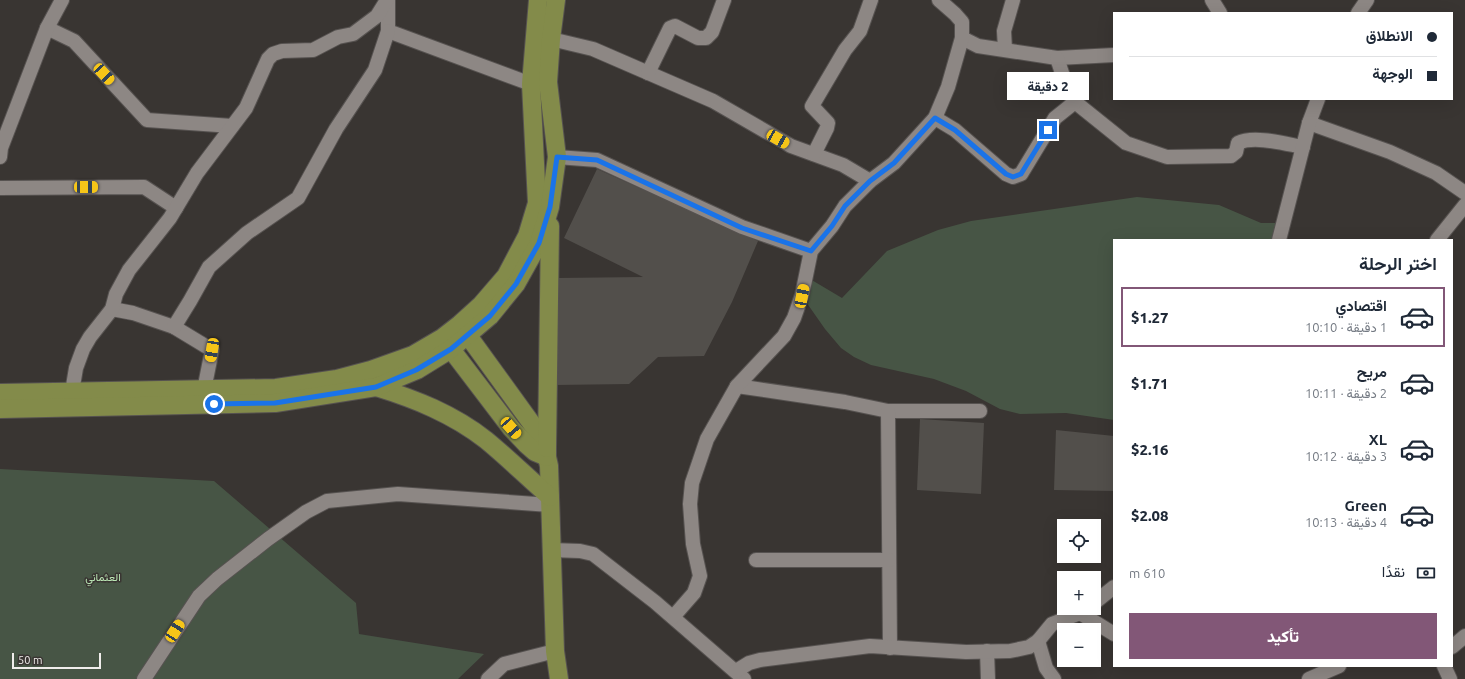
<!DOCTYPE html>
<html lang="ar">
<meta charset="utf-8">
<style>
body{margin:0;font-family:Ubuntu,Vazirmatn,sans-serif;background:#f2f2f3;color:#1f2937;direction:rtl;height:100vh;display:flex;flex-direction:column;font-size:15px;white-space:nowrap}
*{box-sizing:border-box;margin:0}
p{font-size:13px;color:#747a83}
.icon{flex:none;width:22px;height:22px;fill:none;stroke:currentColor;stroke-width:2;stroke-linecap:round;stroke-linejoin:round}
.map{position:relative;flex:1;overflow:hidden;direction:ltr}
.drawer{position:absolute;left:1113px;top:239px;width:340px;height:428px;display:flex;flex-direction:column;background:#fff;border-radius:0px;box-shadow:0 4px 16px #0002;direction:rtl}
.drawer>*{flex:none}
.banner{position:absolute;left:1113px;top:12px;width:340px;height:88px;border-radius:0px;box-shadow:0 4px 16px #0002;direction:rtl;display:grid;align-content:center;height:88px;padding:0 16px;background:#fff}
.tools{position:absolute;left:1057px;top:519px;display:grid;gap:8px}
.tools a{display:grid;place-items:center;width:44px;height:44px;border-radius:0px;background:#fff;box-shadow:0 4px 16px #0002;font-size:20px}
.scale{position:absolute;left:12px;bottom:10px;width:89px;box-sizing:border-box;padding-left:4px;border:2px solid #f0edeb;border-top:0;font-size:11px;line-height:14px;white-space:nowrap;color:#f0edeb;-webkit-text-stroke:3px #393532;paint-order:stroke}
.end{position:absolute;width:18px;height:18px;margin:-9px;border:5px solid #1a73e8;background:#fff;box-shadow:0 0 0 2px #fff}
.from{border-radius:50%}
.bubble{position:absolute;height:28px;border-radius:0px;background:#fff;box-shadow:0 4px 16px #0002;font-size:13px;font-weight:800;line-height:28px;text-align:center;direction:rtl}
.car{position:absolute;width:12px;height:24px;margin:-12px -6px;border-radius:5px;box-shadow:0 0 3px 1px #0007;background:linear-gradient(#f5c518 24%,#345 0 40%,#f5c518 0 76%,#345 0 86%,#f5c518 0)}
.banner b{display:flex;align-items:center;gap:14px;height:38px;font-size:15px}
.banner b+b{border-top:1px solid #e0e1e3}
.banner i{width:10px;height:10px;background:#1f2937}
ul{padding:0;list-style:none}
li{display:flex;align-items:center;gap:12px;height:60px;margin:0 8px 6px;padding:0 8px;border:2px solid transparent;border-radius:0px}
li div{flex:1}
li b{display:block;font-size:15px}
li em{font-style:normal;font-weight:800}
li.active{border-color:#825777}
li>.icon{width:36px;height:36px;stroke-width:1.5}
h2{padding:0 16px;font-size:18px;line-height:48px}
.pay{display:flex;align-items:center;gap:10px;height:44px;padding:0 16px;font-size:15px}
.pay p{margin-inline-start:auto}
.cta{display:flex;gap:8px;margin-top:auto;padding:8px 16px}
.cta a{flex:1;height:46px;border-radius:0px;background:#825777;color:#fff;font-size:16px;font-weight:800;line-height:46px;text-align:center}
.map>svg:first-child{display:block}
.green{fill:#475545}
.building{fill:#524f4b}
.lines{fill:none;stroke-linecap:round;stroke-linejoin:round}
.minor-casing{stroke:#565250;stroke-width:16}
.major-casing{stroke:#565250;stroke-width:20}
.minor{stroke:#8d8784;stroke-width:14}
.major{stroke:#838b4a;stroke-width:18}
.route{stroke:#1a73e8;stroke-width:5}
.labels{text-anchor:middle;stroke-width:3;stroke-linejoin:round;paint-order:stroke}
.park-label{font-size:11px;fill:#bae6b4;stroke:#393532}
</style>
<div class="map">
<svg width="1465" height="679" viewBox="0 0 1465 679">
<rect width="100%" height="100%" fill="#393532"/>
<g class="green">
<polygon points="1137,197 1219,205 1261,223 1282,223 1279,240 1114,240 1114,420 1066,413 1020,414 1000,409 966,391 934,379 871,365 854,357 841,348 825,329 804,299 805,276 842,298 887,251 938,230 971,221"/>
<polygon points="0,469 214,481 356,603 359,634 484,654 458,679 0,679"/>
</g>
<g class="building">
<polygon points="597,169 758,241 732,302 704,356 658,357 629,384 555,385 558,278 643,277 564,238"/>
<polygon points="920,419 984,423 981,494 917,490"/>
<polygon points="1056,430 1114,436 1114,491 1054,490"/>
</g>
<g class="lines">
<g class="minor-casing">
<g id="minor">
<polyline points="388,0 388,31 531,84"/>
<polyline points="1212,0 1220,13"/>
<polyline points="1358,13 1367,0"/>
<polyline points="47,28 74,41 147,120 232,126"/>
<polyline points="962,38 978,46 1057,58 1114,55"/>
<polyline points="551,39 593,49 713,101 791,146 843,165 870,181"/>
<polyline points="1005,49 1004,31 1013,0"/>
<path d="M1057,58L1068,91L1075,102L1126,143L1167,157L1231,156L1236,152L1238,143C1254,135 1286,144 1303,147"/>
<polyline points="648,73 670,28 675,26 698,38 706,38 712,32 724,0"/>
<polyline points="935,118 955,130 1006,174 1013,177 1021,174 1055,118 1075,102"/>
<polyline points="1309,123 1390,152 1436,173 1465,193"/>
<polyline points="814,154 827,128 828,123 812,106 845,50 860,31 871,0"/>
<polyline points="0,157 1,148 47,28 62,0"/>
<polyline points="557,157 597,160 742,227 811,251"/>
<polyline points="0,188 144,187 176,208"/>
<polyline points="1279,240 1309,123 1318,99"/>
<polyline points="1437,240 1465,205"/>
<polyline points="112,309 133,313 174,327 212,350 204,390"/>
<polyline points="174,327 190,301 209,267 247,233 298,198 336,129 375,70 388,31"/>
<polyline points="737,386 845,402 888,411 980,411"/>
<polyline points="72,392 76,368 83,349 90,337 112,309 116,294 129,270 170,218 197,173 246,108 268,59 273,54 282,51 313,50 338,37 353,34 377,16 387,0"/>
<polyline points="888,411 890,648"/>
<polyline points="551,550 580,551 593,554 655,602 744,679"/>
<polyline points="756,560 889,560"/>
<polyline points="1094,603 1114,587"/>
<polyline points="1080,613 1114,634"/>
<polyline points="673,617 694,593 700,576 693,544 690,504 692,483 707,439 737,386 784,336 794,318 802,295 811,251 832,226 845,206 870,181 894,163 935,118 948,87 962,38 962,22 955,14 939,0"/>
<polyline points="1038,641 1046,668 1054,679"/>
<polyline points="1452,647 1465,636"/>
<polyline points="987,651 988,679"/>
<polyline points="1444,666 1450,679"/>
<polyline points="736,671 749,663 760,660 870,646 966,652 1010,651 1029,647 1038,641 1052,624 1080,613 1087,608"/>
<polyline points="144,679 199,596 217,579 268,539 306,512 327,501 398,494 550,505"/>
<polyline points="488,679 504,664 555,651"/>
<polyline points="1309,679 1339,666"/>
</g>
</g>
<g class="major-casing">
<g id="major">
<polyline points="461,326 537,431 547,449 547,457 549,466 555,651 559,679"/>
<polyline points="444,340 511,428 527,445 535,452 547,457"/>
<path d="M376,387C415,399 453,414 486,440C508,458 528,478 550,497"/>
<polyline points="0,393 276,388 337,379 371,370 413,355 442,338 460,324 481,305 506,276 527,236 537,203 531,84 538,0"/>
<polyline points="0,409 275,403 376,387 417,370 451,349 490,316 516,284 539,243 550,207 557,157 548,82 551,39 556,0"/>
<polyline points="547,448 550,226"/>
</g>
</g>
<use href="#minor" class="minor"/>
<use href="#major" class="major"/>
</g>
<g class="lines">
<polyline class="route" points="214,404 275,403 376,387 416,370 451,349 490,316 516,284 539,243 550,207 557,157 597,160 742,228 811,251 832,226 845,206 870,181 894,163 935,118 955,130 1006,174 1013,177 1021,174 1048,130"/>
</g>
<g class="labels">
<g class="park-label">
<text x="103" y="581">العثماني</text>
</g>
</g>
</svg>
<div class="tools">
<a><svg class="icon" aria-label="locate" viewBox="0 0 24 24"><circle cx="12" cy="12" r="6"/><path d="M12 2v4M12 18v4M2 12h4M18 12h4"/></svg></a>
<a>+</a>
<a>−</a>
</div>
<div class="scale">50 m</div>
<i class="end from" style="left:214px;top:404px"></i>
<i class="end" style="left:1048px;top:130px"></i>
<div class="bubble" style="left:1007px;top:72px;width:82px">2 دقيقة</div>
<i class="car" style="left:104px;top:74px;rotate:137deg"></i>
<i class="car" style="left:778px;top:139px;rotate:120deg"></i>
<i class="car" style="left:86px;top:187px;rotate:90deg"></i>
<i class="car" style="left:802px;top:296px;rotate:11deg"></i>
<i class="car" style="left:212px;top:350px;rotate:190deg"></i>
<i class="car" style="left:511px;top:428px;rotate:139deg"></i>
<i class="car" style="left:175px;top:631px;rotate:33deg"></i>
<div class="banner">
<b><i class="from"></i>الانطلاق</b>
<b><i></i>الوجهة</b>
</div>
<section class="drawer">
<h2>اختر الرحلة</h2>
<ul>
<li class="active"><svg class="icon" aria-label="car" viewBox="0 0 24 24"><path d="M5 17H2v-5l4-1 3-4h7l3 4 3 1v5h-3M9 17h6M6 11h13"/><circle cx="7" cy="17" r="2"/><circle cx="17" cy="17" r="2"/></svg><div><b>اقتصادي</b><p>1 دقيقة · 10:10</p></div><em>$1.27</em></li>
<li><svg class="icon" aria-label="car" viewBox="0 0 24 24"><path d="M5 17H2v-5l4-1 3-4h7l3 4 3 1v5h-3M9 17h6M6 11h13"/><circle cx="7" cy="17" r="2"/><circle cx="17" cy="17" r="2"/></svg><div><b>مريح</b><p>2 دقيقة · 10:11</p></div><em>$1.71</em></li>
<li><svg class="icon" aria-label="car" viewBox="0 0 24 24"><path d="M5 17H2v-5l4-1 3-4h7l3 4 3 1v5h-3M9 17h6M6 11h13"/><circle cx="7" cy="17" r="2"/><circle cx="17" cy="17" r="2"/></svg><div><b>XL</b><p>3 دقيقة · 10:12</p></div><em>$2.16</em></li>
<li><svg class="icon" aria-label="car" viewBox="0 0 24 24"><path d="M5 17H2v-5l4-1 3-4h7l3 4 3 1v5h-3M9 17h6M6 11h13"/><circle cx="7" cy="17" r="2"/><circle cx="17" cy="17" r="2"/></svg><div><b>Green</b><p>4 دقيقة · 10:13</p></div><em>$2.08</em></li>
</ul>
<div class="pay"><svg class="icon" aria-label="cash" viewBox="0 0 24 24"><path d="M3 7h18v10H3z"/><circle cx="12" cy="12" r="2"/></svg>نقدًا<p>610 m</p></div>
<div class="cta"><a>تأكيد</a></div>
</section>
</div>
